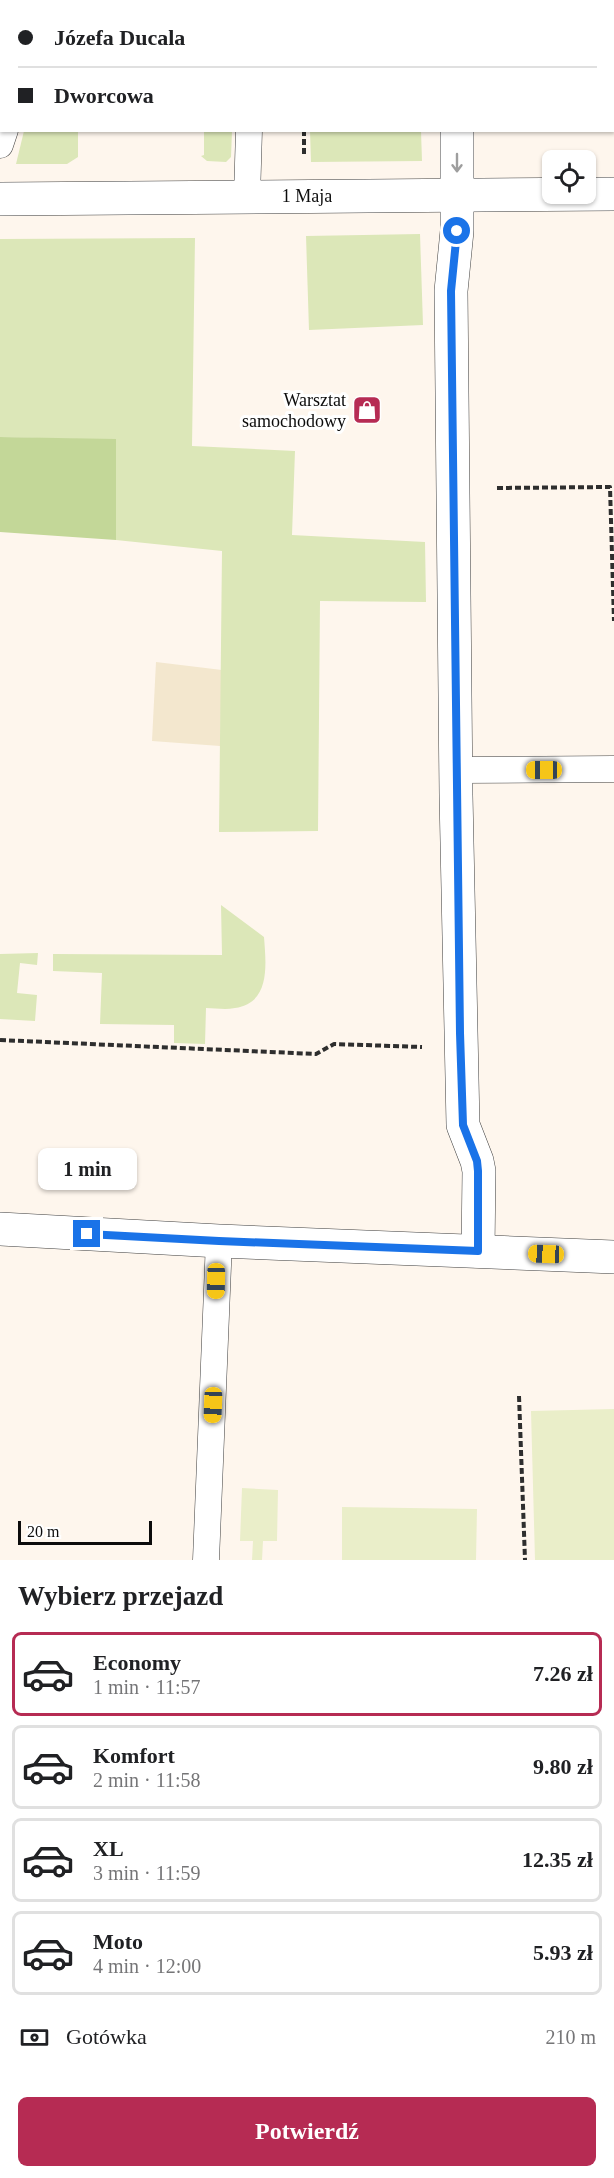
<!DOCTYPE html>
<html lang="pl">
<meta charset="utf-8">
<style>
body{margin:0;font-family:Georgia,serif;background:#f6f6f6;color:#202124;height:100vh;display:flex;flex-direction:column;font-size:22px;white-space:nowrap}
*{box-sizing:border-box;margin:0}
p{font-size:20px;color:#757577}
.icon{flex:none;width:33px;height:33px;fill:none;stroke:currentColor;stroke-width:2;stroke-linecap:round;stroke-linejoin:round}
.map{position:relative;height:1560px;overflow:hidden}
.drawer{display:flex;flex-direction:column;background:#fff;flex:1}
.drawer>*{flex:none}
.banner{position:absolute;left:0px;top:0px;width:615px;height:132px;box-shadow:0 2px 4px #0004;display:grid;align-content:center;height:132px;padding:0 18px;background:#fff}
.fabs{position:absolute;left:542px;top:150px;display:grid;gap:12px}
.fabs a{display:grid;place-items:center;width:54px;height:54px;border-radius:9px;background:#fff;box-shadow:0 2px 4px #0004;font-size:30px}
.scale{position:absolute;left:18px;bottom:15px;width:134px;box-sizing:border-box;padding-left:6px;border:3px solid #0c0c0c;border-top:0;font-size:16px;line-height:21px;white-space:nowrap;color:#0c0c0c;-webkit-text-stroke:4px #fff;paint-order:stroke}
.end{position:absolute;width:27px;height:27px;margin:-14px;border:8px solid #1a73e8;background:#fff;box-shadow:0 0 0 3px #fff}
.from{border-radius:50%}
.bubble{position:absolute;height:42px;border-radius:9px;background:#fff;box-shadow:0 2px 4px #0004;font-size:20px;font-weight:700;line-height:42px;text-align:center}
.car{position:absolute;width:18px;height:36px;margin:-18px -9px;border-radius:8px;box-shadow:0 0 4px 2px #0007;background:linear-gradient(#f5c518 24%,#345 0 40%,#f5c518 0 76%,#345 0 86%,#f5c518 0)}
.banner b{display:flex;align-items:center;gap:21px;height:57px;font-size:22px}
.banner b+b{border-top:2px solid #e0e0e0}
.banner i{width:15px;height:15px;background:#202124}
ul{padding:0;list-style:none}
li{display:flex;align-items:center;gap:18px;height:84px;margin:0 12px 9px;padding:0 6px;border:3px solid #e0e0e0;border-radius:9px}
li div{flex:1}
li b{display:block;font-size:22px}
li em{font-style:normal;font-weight:700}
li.current{border-color:#b62b53}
li>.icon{width:54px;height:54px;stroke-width:1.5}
h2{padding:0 18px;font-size:27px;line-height:72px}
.pay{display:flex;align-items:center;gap:15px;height:66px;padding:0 18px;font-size:22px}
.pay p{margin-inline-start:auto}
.primary-button{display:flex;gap:12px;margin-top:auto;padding:12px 18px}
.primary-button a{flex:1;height:69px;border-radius:9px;background:#b62b53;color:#fff;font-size:24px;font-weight:700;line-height:69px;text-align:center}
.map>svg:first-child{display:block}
.farmland{fill:#f3e7ce}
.green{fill:#dce7b8}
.forest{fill:#c3d798}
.pitch{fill:#eaeec9}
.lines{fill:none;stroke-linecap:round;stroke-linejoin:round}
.service-casing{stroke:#3f3f3f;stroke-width:27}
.minor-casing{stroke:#3f3f3f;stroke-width:34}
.path{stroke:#2e2e2e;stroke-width:4;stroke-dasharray:6 3;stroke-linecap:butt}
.service{stroke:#fff;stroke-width:26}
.minor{stroke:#fff;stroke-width:33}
.oneway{stroke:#9e9e9e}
.route{stroke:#1a73e8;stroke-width:8}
.labels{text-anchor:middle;stroke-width:6;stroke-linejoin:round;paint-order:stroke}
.street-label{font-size:18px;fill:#0c0c0c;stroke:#fff}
.poi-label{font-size:18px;fill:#0c0c0c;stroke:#fff;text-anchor:end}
</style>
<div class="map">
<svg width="614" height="1560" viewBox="0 0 614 1560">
<rect width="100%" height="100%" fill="#fef6ed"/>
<polygon class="farmland" points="156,662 222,670 220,746 152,741"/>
<g class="green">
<polygon points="67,0 271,0 271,2 66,2"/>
<polygon points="24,131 78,131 78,157 67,164 16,164"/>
<polygon points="204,131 232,131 231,157 226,162 207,161 201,156 204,155"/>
<polygon points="310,131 421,131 422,161 311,162"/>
<polygon points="420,234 423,325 309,330 306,236"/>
<polygon points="195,238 192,446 295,451 292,535 425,542 426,602 320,601 318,831 219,832 222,551 116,540 116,440 0,437 0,239"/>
<path d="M221,905L264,937C266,964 271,1003 235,1008C225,1010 215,1008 206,1008L205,1044L174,1043V1025L100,1024L102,973L53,971V954L222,955Z"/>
<polygon points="38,953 37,965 20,963 17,993 37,995 35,1021 0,1019 0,954"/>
</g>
<polygon class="forest" points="0,437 116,439 116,540 0,532"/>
<g class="pitch">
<polygon points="614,1409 614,1560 535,1560 531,1411"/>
<polygon points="242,1488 278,1490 277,1541 263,1541 262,1560 252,1560 253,1541 240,1541"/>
<polygon points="342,1507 477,1509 476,1560 342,1560"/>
</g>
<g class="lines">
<g class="service-casing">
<g id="service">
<polyline points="281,0 281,2"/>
<polyline points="49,2 50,0"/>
<polyline points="0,145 5,130"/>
<polyline points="247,197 249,130"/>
<polyline points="456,770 614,769"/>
<polyline points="206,1560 219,1241"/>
</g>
</g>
<g class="minor-casing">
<g id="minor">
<polyline points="444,0 444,2"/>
<polyline points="457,130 457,231 451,291 456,795 463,1125 477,1161 479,1171 478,1251"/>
<polyline points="0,199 614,194"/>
<polyline points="0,1229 219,1241 614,1257"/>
</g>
</g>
<g class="path">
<polyline points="304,130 304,157"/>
<polyline points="497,488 610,487 614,621"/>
<polyline points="0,1040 316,1054 334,1044 422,1047"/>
<polyline points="519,1396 525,1560"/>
</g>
<use href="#service" class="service"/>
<use href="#minor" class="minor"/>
</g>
<defs><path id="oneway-shaft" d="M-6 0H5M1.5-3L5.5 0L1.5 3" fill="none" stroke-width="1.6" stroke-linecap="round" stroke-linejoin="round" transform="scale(1.5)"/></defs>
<use class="oneway" href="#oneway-shaft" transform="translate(457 163) rotate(90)"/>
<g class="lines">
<polyline class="route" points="87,1234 219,1241 478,1251 478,1171 477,1161 463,1125 460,1033 451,291 457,231"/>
</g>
<defs>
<g id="shop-square" transform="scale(1.5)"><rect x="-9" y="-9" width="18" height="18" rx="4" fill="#b62b53" stroke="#fff"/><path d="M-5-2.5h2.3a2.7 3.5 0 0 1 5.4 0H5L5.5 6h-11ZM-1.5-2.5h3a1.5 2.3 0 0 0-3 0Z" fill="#fff"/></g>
</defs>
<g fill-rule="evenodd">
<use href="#shop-square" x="367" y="410"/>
</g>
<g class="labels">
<g class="street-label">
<text x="307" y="202">1 Maja</text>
</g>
<g class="poi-label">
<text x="346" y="406">Warsztat<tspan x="346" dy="21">samochodowy</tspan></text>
</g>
</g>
</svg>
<div class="fabs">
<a><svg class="icon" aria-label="locate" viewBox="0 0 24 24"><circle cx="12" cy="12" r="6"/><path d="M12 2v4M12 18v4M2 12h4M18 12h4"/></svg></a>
</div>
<div class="scale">20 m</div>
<i class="end from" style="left:457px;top:231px"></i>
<i class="end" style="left:87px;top:1234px"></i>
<div class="bubble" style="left:38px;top:1148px;width:99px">1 min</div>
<i class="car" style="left:544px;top:770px;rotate:270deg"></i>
<i class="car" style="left:546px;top:1254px;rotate:272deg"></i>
<i class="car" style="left:216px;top:1281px;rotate:181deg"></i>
<i class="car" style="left:213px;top:1405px;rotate:182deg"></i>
<div class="banner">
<b><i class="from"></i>Józefa Ducala</b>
<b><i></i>Dworcowa</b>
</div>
</div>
<section class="drawer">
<h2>Wybierz przejazd</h2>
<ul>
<li class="current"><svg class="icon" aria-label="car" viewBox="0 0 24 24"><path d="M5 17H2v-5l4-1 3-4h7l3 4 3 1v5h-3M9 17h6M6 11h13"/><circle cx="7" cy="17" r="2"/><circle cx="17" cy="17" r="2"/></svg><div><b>Economy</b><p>1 min · 11:57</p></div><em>7.26 zł</em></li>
<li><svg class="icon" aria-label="car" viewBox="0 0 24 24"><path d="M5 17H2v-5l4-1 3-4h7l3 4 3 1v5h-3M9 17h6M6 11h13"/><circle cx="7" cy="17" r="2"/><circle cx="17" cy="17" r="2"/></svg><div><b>Komfort</b><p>2 min · 11:58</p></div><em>9.80 zł</em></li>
<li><svg class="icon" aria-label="car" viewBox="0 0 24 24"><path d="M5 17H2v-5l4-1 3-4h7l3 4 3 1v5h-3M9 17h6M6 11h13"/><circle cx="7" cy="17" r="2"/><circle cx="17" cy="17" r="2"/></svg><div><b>XL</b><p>3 min · 11:59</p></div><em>12.35 zł</em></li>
<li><svg class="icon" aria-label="car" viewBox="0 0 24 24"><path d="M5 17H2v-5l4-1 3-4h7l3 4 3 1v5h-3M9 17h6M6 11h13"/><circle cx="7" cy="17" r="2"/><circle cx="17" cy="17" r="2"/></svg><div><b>Moto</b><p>4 min · 12:00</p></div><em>5.93 zł</em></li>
</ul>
<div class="pay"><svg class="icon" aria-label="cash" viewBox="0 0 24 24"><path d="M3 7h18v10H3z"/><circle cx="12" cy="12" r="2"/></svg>Gotówka<p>210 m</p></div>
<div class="primary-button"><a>Potwierdź</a></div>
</section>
